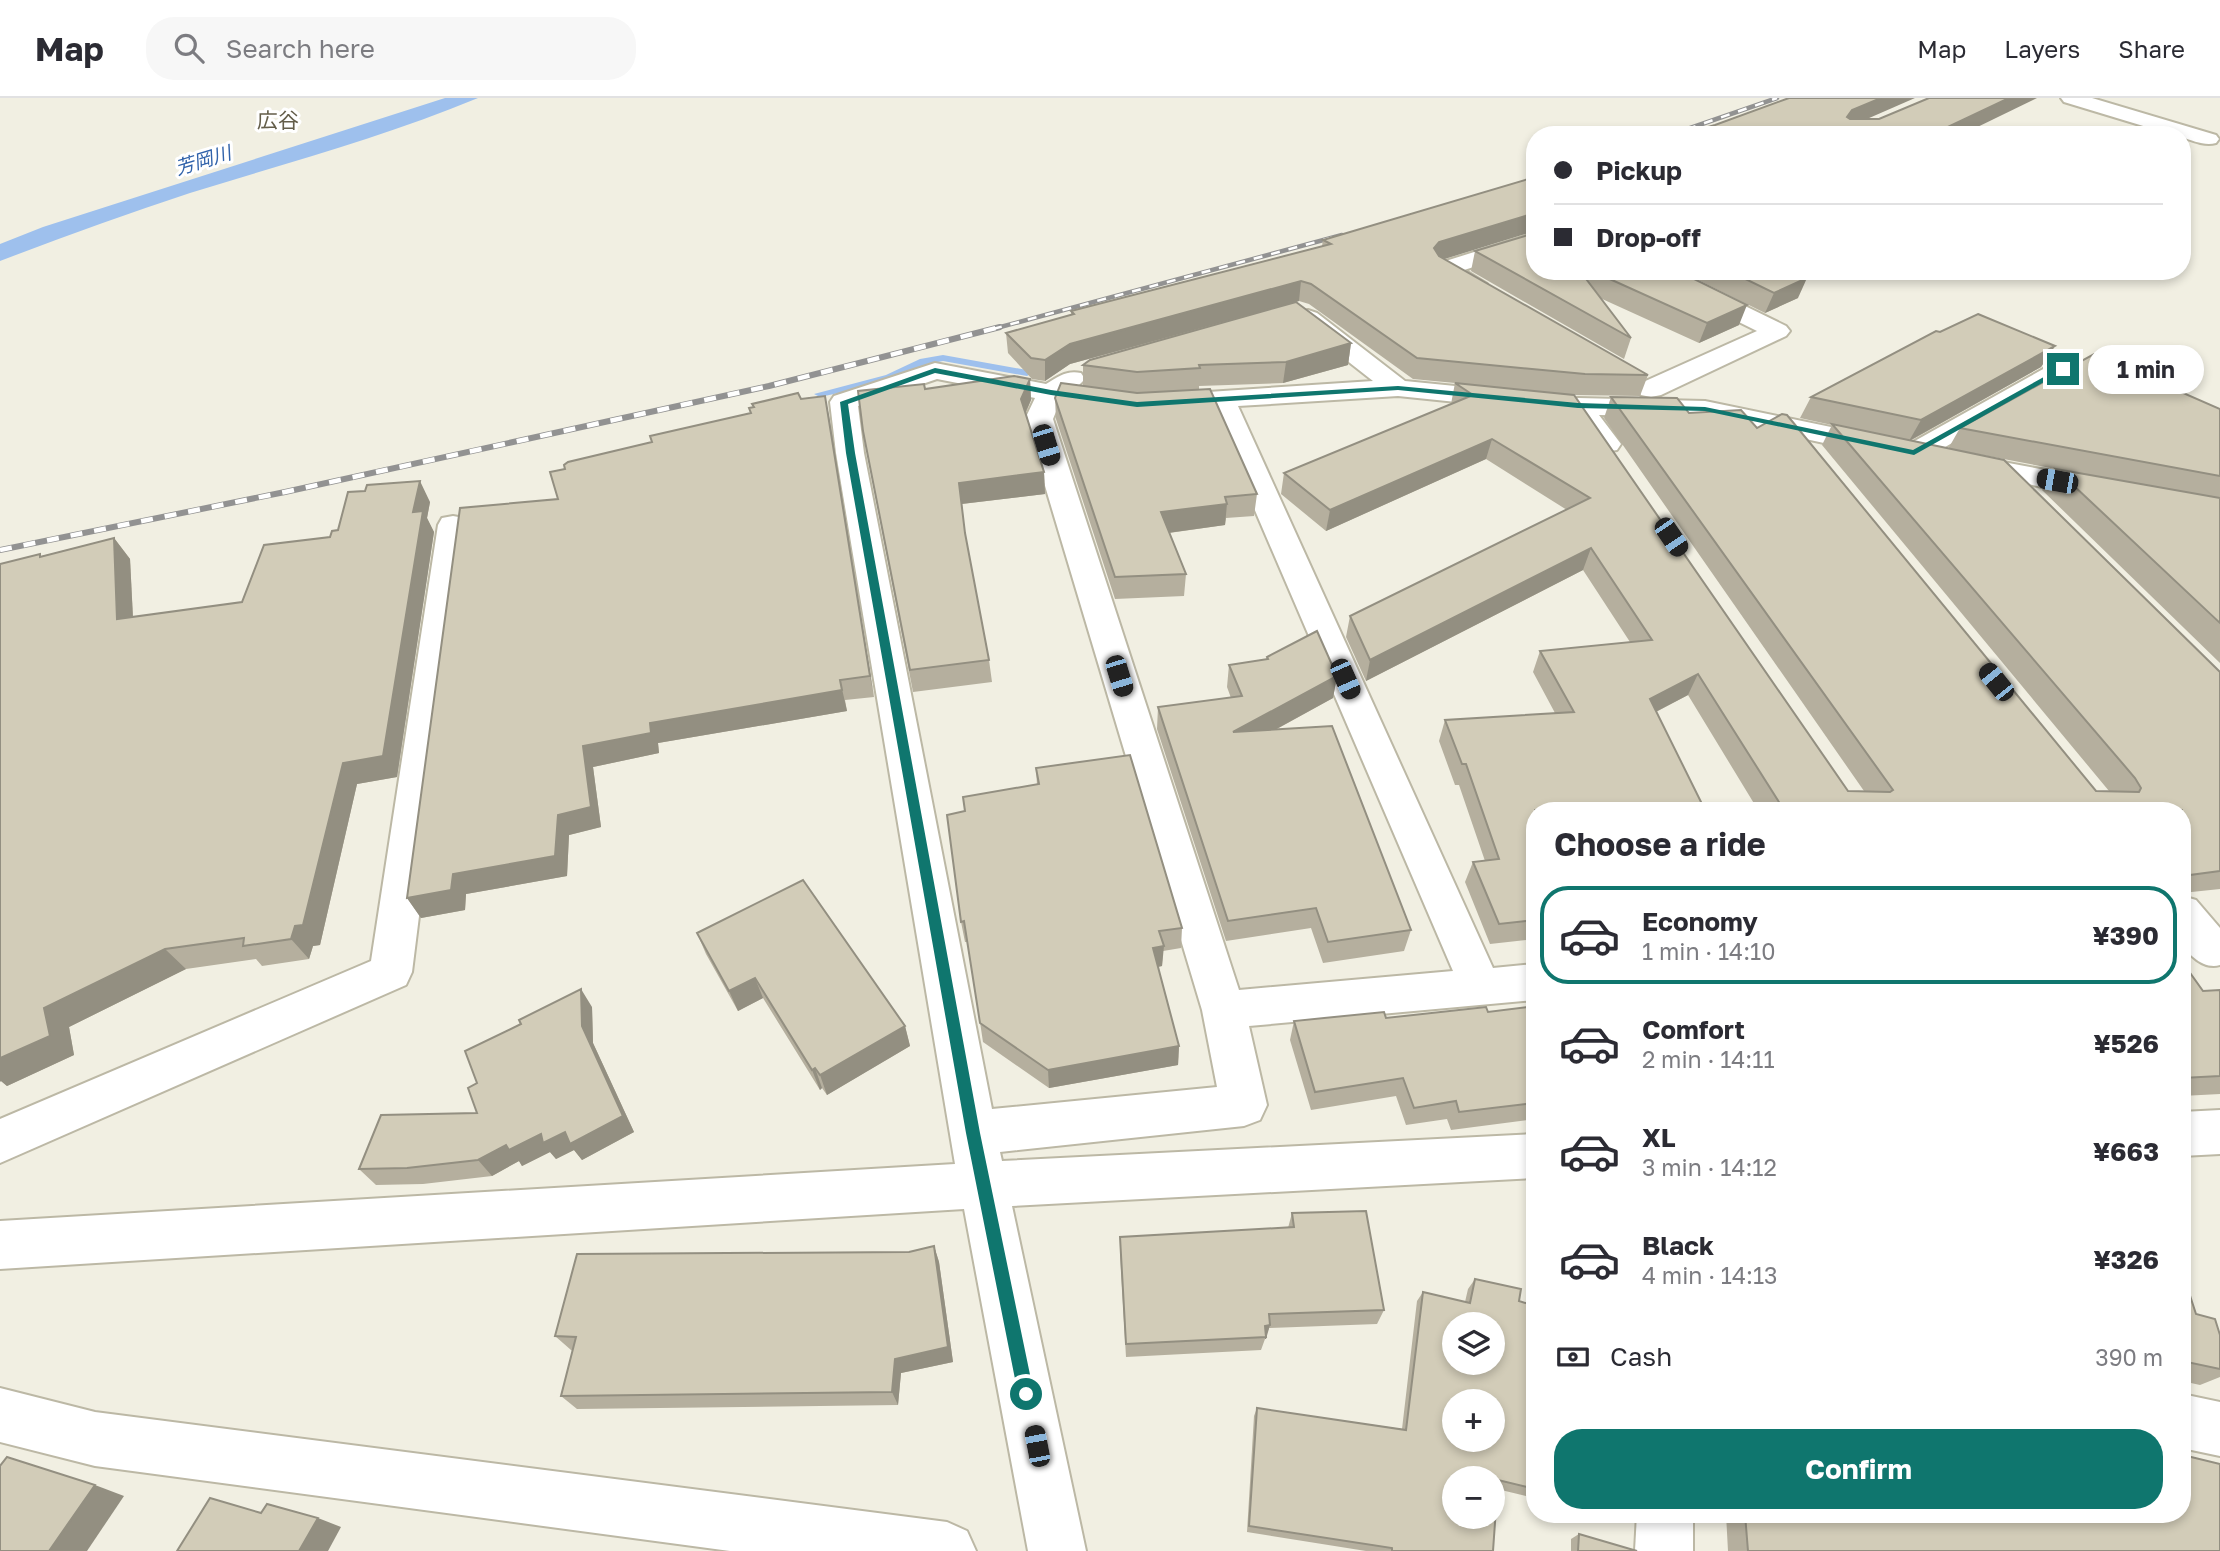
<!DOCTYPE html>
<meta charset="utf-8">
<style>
body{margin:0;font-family:"Golos Text","Noto Sans JP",sans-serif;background:#f7f7f7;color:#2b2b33;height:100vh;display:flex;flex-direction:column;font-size:26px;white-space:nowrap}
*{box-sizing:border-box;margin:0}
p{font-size:23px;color:#7c7c81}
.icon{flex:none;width:38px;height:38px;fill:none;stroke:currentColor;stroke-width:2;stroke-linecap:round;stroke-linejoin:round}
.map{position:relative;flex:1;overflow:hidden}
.panel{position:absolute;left:1526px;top:704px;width:665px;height:721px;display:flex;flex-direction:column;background:#fff;border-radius:28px;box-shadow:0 4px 10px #0003}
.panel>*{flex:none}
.guide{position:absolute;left:1526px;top:28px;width:665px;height:154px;border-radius:28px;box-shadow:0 4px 10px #0003;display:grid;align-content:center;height:154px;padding:0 28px;background:#fff}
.tools{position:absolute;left:1442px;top:1214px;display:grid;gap:14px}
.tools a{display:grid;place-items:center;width:63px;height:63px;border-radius:50%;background:#fff;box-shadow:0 4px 10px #0003;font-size:35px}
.end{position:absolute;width:32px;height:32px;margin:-16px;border:9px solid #0f766e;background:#fff;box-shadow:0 0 0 4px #fff}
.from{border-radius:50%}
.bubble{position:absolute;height:49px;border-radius:24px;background:#fff;box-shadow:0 4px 10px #0003;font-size:23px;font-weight:700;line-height:49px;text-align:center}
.car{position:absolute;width:21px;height:42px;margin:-21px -10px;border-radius:9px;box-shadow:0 0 5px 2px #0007;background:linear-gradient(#222 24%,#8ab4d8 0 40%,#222 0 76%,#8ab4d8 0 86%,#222 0)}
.guide b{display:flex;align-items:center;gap:24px;height:66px;font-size:26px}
.guide b+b{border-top:2px solid #e1e1e2}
.guide i{width:18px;height:18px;background:#2b2b33}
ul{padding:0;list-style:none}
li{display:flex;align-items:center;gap:21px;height:98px;margin:0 14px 10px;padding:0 14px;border:4px solid transparent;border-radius:28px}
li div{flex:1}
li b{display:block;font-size:26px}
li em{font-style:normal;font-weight:700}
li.selected{border-color:#0f766e}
li>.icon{width:63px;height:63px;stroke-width:1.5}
h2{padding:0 28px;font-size:32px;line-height:84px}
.pay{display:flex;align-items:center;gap:18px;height:77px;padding:0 28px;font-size:26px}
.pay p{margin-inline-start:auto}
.action{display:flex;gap:14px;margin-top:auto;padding:14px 28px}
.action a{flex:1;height:80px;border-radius:28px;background:#0f766e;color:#fff;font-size:28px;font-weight:700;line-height:80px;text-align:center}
header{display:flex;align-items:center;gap:42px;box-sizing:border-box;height:98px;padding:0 35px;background:#fff;border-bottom:2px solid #e1e1e2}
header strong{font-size:33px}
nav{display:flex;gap:38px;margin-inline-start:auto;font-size:24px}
.search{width:490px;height:63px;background:#f7f7f7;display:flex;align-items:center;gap:18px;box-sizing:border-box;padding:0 24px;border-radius:28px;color:#7c7c81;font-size:26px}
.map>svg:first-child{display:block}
.water{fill:#9ec0ed}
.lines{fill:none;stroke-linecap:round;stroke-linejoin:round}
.stream{fill:#9ec0ed;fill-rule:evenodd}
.minor-casing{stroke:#bcb8a5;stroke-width:4}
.minor{fill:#fff;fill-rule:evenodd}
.rail-far1-casing{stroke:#929292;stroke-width:4.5}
.rail-casing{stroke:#929292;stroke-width:6}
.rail-far1{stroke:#fff;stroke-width:2.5;stroke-dasharray:9;stroke-linecap:butt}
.rail{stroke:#fff;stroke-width:4.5;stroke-dasharray:12;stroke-linecap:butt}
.wall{fill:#b5af9e}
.shaded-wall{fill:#938f81}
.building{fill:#d2ccb8;stroke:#938f81;stroke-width:2;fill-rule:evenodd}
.route{fill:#0f766e}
.labels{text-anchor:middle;stroke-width:6;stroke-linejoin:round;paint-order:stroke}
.far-water-label{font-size:19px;font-style:italic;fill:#3062aa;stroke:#fff}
.far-quarter-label{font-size:21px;fill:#645e4a;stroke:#fff}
</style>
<header>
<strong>Map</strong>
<div class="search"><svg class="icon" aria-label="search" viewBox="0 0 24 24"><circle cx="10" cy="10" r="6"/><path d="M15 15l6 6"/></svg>Search here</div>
<nav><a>Map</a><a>Layers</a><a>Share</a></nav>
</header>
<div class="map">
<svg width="2220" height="1453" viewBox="0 0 2220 1453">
<rect width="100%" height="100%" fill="#f1efe2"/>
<path class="water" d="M445,0H478C384,39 287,65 190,95C126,116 63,139 0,163V146L43,129Z"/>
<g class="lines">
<polygon class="stream" points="943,257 1027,272 1032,275 1027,278 943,263 927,266 894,281 871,288 820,299 814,296 886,277 920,261"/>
<g class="minor-casing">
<g id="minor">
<path d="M2061,0H2092L2216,37L2219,41L2216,45C2205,48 2193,43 2182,39V37H2173L2064,4Z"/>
<path d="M1535,135V150L1464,172L1487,186L1490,191L1487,196C1468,201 1451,185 1436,176L1432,171L1436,166Z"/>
<polygon points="1642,173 1673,173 1786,228 1790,233 1786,238 1661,297 1651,299 1641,297 1638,291 1641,285 1757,233 1646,178"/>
<path d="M1308,212L1317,215L1405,283L1505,293L1515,295L1519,301L1515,307L1505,309L1398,298L1238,308L1493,870L1535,866V902L1249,928L1267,1007L1260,1022L1244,1028L1000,1054L1002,1063L1535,1036V1080L1012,1108L1086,1453H1028L964,1111L0,1171V1123L955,1066L836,355L830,304L834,298L935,265L1046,286C1059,278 1067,272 1081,275L1085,281L1076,290L1117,296L1121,302L1117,308L1107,310L1060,304L1053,321L1239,892L1453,873L1211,310L1163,313L1153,311L1149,305L1153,299L1163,297L1373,283L1299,225L1295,220L1299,215ZM937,281L1035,300L1025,321L1202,912L1217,989L992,1011L864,355L858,308Z"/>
<polygon points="2063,263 2072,265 2076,271 2072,277 1924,361 1914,364 1904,361 1900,355 1904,349 2054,265"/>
<path d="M1578,300L1705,303L1879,339L1889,342L1893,348L1889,354L1879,357L1705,319L1599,317L1621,346L1617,352C1592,358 1577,327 1564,308L1568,302Z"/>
<polygon points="1966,357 2099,382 2109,385 2114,391 2109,397 2099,400 1956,372 1952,366 1956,360"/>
<polygon points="453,418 464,420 468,427 412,874 406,887 0,1065 0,1021 371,863 438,427 442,420"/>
<path d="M2182,798L2196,802L2220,830V867C2205,872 2186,857 2182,842C2179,829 2182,811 2182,798Z"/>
<polygon points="2220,1012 2220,1056 2182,1058 2182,1014"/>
<polygon points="0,1290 95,1314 947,1424 967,1433 976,1453 730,1453 95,1368 0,1344"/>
<polygon points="2182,1296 2220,1304 2220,1358 2182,1350"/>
<polygon points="1637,1416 1693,1416 1693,1453 1635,1453"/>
</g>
</g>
<use href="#minor" class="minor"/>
<g class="rail-far1-casing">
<g id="rail-far1">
<polyline points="1670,37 1777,0"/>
<polyline points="993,231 1342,137"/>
</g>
</g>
<g class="rail-casing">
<polyline id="rail" points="0,452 285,394 769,288 1000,229"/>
</g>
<use href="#rail-far1" class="rail-far1"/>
<use href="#rail" class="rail"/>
</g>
<g class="wall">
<polygon points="1323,142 1443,161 1648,277 1640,298 1574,297 1848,693 1864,693 1604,320 1611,299 1757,330 2096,693 2109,693 1822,347 1832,327 1800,320 1811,299 1940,234 2055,248 2041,269 1910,343 1948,351 1960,330 2220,311 2220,565 2042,392 2056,371 1956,352 2220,574 2220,791 2182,795 2182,712 1758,712 1688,597 1656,614 1535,712 1535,841 1490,846 1465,784 1473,764 1485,763 1459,687 1455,687 1439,643 1445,622 1555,615 1533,574 1540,553 1630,544 1583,472 1366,583 1346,539 1350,518 1567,412 1486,361 1326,433 1281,396 1284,375 1451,306 1455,285 1413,281 1309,206 1299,203 1296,204 1351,245 1348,267 1283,285 1199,288 1199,291 1257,396 1254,418 1226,420 1225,427 1169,435 1186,476 1184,498 1115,501 1056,321 1055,300 1083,288 1083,267 1226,224 1070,266 1045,283 1032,281 1008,255 1006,235 1071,217 1071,213 1322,148"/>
<polygon points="1475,153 1535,173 1678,173 1739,227 1699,245 1600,200 1631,240 1624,261 1471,173"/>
<polygon points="1680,173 1794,173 1798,200 1765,215"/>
<polygon points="1030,281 1031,302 1026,315 1044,374 1045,396 962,406 965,435 989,562 992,584 913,594 867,355 925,291"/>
<polygon points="825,298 874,599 845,602 847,613 658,645 659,655 593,669 601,729 569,737 567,778 466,796 465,812 421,820 407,800 558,401 565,371 750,315 749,310 753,309 752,306"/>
<polygon points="365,393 430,404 427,420 434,434 397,679 357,686 320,847 313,848 309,861 262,868 256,861 186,871 69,929 74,957 7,988 1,983 42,458 114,440 130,461 133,519 242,504 338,432"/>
<polygon points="1267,559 1337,578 1333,600 1275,632 1411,832 1404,853 1323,865 1311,830 1226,843 1157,631 1158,609 1231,600 1227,589 1229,567 1266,562"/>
<polygon points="1036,670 1182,830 1181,850 1163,853 1162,868 1158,869 1179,948 1178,967 1049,990 983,944 968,844 965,844 961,824 965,713 963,699 1037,687"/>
<polygon points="697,835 905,928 910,948 827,997 822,990 820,992 763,900 738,913 706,856"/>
<polygon points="2182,872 2203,893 2220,892 2220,996 2182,998"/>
<polygon points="1535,908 1535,1021 1451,1032 1447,1021 1406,1027 1396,998 1311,1012 1290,942 1294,923 1386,920 1488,914"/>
<polygon points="592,909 593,945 634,1034 582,1062 574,1052 556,1061 550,1054 522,1068 519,1063 492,1078 423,1086 376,1087 359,1071 477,1015 477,985"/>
<polygon points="1292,1115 1384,1212 1377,1226 1269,1230 1261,1252 1126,1259 1120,1155 1120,1139 1288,1130"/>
<polygon points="934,1148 939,1164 953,1264 901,1275 898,1307 577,1311 561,1298 573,1253 571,1252 555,1238"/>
<polygon points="2182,1173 2196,1216 2220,1237 2220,1279 2200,1287 2182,1283"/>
<polygon points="1475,1181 1519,1203 1535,1208 1535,1399 1534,1400 1497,1391 1493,1453 1366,1453 1247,1434 1254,1318 1257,1310 1402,1331 1417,1203 1423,1194 1465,1204 1468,1191"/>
<polygon points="2187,1358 2220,1453 1728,1453 1726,1416 2182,1416 2182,1360"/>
<polygon points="1579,1436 1637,1453 1571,1453 1571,1441"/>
</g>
<g class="shaded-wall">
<polygon points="1881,0 1915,0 1844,31 1847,19 1852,12"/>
<polygon points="2009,0 2037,0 1961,37 1931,37"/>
<polygon points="1535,115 1535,133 1435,164 1434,150 1439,144"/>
<polygon points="1807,180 1798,200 1765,215 1774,195"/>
<polygon points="1301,183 1299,203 1070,266 1045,283 1045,262 1070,246"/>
<polygon points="1747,207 1739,227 1699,245 1707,225"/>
<polygon points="1351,245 1348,267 1283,285 1286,264"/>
<polygon points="2055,248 2041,269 1909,343 1921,322"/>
<polygon points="1030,281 1031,302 1022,322 1021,301"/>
<polygon points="825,298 829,318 874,599 870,578"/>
<polygon points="1492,341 1486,361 1326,433 1330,412"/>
<polygon points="1044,374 1045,396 961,406 959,385"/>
<polygon points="420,383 430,404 427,420 434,434 397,679 357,686 320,847 313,848 309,861 291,841 343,665 413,414"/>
<polygon points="1227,406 1225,427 1160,436 1161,414"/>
<polygon points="114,440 130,461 134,542 117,521"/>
<polygon points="1591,450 1583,472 1366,583 1370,562"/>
<polygon points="1698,576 1688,597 1640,622 1650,601"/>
<polygon points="1337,578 1333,600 1231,656 1233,634"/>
<polygon points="840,582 847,613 658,645 659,655 593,669 601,729 569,737 567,778 466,796 465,812 421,820 407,800 558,717 583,648 650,625"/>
<polygon points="1164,848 1162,868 1152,870 1153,850"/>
<polygon points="165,851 186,871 69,929 74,957 7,988 1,983 0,984 0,960 44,910"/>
<polygon points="755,880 763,900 738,913 729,893"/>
<polygon points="581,891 592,909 593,945 634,1034 582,1062 574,1052 556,1061 550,1054 522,1068 519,1063 492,1078 478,1062 506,1047 541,1036 565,1034 582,928"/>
<polygon points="905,928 910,948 827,997 820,977"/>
<polygon points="1179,948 1178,967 1049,990 1048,972"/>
<polygon points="815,970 822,990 820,992 812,972"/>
<polygon points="934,1148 939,1164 953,1264 901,1275 898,1307 892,1294 895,1261"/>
<polygon points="1270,1227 1266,1241 1265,1241 1265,1228"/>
<polygon points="95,1387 124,1398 87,1453 49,1453"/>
<polygon points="318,1420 341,1429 328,1453 299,1453"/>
</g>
<g class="building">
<polygon points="1789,0 1881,0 1852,12 1847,19 1850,21 1879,21 1929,0 2009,0 1931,37 1845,36 1843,37 1680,37 1715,27"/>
<polygon points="1535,79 1535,115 1439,144 1434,150 1439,158 1648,277 1585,276 1417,260 1311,186 1301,183 1070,246 1045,262 1031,260 1006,235 1074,216 1071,213 1331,146 1323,142"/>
<polygon points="1535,135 1535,173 1580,173 1631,240 1475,153"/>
<polygon points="1592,173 1678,173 1747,207 1707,225"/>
<polygon points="1729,173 1794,173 1807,180 1774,195"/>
<polygon points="1296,204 1351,245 1286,264 1199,267 1200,270 1137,274 1083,267 1090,262"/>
<polygon points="1978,216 2055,248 1921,322 1811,299 1936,233 1940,234"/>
<polygon points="2094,256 2220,311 2220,378 1960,330"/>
<polygon points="1014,278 1030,281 1021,301 1044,374 959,385 965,435 989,562 910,572 863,333 858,293 924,286 925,291"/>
<polygon points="1061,285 1137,295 1210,291 1257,396 1225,399 1227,406 1161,414 1186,476 1115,479 1055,300"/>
<polygon points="1455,285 1574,297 1848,693 1890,694 1893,692 1611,299 1677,300 1689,315 1741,312 1757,330 1782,316 1787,317 2096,693 2139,694 2141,690 2135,680 1832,326 2004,362 2220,574 2220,773 2182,778 2182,712 1784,712 1698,576 1650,601 1705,712 1535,712 1535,822 1499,826 1473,764 1499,761 1466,666 1462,666 1445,622 1574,614 1540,553 1652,542 1591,450 1370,562 1350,518 1590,400 1492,341 1330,412 1284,375 1473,297"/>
<polygon points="798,295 801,301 825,298 870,578 840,582 842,592 650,625 651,635 583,648 591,709 558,717 555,758 453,776 451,792 407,800 460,410 558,401 550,374 565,371 564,367 568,364 652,344 650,338 751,315 749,310 754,309 752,306"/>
<polygon points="2056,371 2220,400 2220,525"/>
<polygon points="420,383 413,414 423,413 383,658 343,665 303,827 295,828 291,841 243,848 244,840 165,851 44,910 50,938 0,960 0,466 40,456 40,459 114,440 117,521 242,504 264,447 330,439 332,433 338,432 348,394 365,393 367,387"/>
<polygon points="1317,533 1337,578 1233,634 1332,628 1411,832 1328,844 1316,810 1228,823 1158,609 1242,598 1229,567 1268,561 1267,559"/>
<polygon points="1130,657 1182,830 1159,833 1164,848 1153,850 1179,948 1048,972 980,925 964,823 961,824 947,717 965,713 963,699 1039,686 1036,670"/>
<polygon points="803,782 905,928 820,977 815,970 812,972 755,880 729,893 697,835"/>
<polygon points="2182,872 2188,872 2203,893 2220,892 2220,978 2182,980"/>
<polygon points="581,891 582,928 623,1018 570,1046 565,1034 543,1045 541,1036 509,1052 506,1047 478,1062 407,1070 359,1071 381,1017 477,1015 468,990 477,985 465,953 521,926 519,922"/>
<polygon points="1535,908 1535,1005 1459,1014 1456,1003 1414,1010 1403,980 1315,994 1294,923 1384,914 1386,920 1486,909 1488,914"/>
<polygon points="1366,1113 1384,1212 1269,1216 1270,1227 1265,1228 1266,1239 1126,1246 1120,1139 1294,1129 1292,1115"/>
<polygon points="934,1148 948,1249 895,1261 892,1294 561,1298 576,1239 555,1238 577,1156 909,1154"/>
<polygon points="2182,1173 2196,1216 2215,1221 2220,1237 2220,1271 2182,1263"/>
<path d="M1475,1181L1521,1191L1519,1203L1535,1208V1391L1498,1382L1493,1453H1392V1450L1249,1428L1257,1310L1406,1332L1423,1194L1470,1205ZM1454,1227H1493V1265H1454ZM1454,1304H1493V1342H1454ZM1454,1381H1493V1419H1454Z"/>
<polygon points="2187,1358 2220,1366 2220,1453 1748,1453 1745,1416 2182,1416 2182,1365 2189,1367"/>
<polygon points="7,1359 95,1387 49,1453 0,1453 0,1368"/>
<polygon points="210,1400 261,1415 267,1406 318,1420 299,1453 177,1453"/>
<polygon points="1579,1436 1637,1453 1578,1453"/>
</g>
<polygon class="route" points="935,270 1051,292 1137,304 1398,288 1578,305 1705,309 1913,352 2060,270 2067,271 1914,357 1705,313 1578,310 1398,292 1137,309 1051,297 935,275 848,306 855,355 980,1035 1034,1296 1032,1302 1026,1304 1021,1302 1018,1296 966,1035 846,355 840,304"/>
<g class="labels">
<g class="far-water-label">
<text transform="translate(203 62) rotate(-17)" y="7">芳岡川</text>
</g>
<g class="far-quarter-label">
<text x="278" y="30">広谷</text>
</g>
</g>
</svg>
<div class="tools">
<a><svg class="icon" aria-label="layers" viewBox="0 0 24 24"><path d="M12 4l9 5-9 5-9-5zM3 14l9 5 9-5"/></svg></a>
<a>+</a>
<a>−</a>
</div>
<i class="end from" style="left:1026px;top:1296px"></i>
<i class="end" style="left:2063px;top:271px"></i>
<div class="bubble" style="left:2088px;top:247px;width:116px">1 min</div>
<i class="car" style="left:1046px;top:347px;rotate:163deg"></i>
<i class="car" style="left:2057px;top:383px;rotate:280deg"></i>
<i class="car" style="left:1671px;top:439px;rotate:146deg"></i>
<i class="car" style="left:1119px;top:578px;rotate:163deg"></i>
<i class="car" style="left:1345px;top:581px;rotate:156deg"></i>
<i class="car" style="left:1996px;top:584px;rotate:321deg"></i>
<i class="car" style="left:1037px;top:1348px;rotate:349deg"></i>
<div class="guide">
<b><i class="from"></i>Pickup</b>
<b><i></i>Drop-off</b>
</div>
<section class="panel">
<h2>Choose a ride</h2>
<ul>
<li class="selected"><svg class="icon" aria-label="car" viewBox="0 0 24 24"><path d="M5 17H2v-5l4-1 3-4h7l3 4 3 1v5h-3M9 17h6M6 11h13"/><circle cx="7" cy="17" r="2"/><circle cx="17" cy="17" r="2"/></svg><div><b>Economy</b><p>1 min · 14:10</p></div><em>¥390</em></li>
<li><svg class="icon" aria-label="car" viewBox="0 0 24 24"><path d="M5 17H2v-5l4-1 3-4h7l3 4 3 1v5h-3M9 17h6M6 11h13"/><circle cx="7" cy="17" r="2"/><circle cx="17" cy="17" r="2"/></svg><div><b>Comfort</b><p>2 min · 14:11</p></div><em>¥526</em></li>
<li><svg class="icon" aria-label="car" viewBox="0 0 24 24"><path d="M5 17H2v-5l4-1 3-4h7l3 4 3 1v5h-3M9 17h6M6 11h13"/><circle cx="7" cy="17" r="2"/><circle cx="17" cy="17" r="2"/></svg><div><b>XL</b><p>3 min · 14:12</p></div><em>¥663</em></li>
<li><svg class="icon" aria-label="car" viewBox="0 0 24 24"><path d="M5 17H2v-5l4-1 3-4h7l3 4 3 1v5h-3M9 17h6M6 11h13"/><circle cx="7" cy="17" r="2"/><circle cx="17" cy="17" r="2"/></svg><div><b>Black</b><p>4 min · 14:13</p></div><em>¥326</em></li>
</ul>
<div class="pay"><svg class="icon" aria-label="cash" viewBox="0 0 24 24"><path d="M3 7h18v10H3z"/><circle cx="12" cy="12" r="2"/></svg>Cash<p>390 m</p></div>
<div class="action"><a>Confirm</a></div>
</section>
</div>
